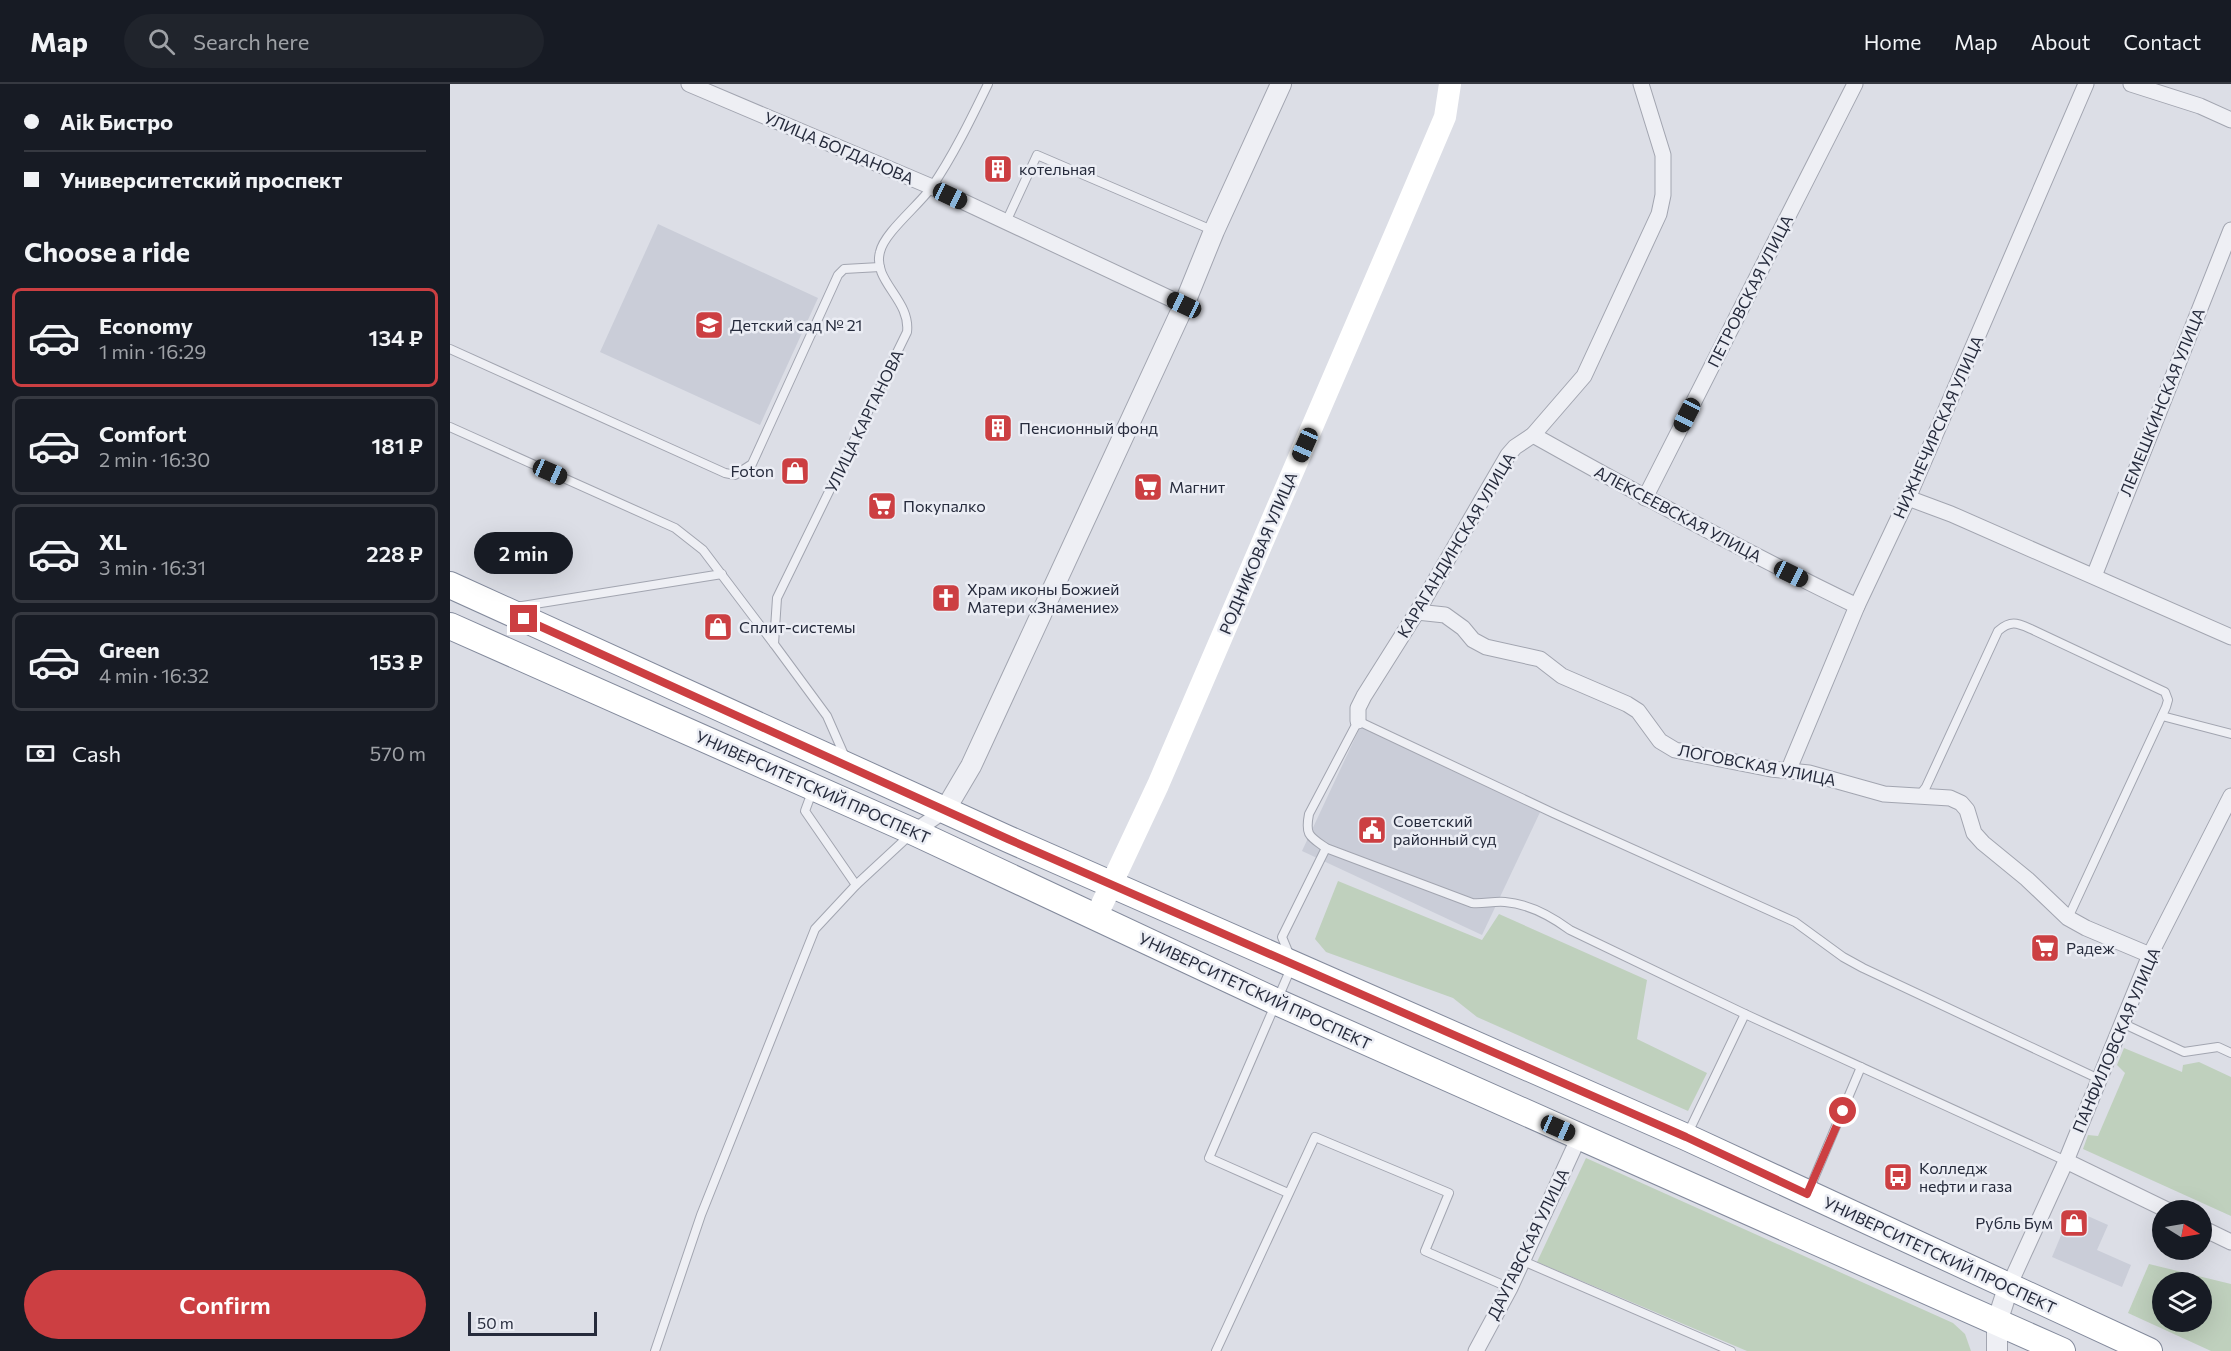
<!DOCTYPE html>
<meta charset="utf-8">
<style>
body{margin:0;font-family:Commissioner,sans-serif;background:#20242c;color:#f1f3f6;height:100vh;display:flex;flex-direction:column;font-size:22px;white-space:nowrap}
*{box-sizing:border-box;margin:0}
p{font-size:20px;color:#9ea1a6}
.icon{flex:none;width:33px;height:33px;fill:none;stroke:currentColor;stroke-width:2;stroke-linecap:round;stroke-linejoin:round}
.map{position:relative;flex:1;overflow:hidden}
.side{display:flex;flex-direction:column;background:#171b24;width:450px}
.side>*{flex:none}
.banner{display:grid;align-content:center;height:132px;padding:0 24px;background:#171b24}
.needle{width:39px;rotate:101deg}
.buttons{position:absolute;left:1702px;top:1116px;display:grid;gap:12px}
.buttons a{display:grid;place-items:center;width:60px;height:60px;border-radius:50%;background:#171b24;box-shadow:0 6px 24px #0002;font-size:30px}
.scale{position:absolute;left:18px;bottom:15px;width:129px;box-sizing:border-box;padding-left:6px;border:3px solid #262b3c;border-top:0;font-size:16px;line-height:21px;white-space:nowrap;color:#262b3c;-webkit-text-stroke:4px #ebedf4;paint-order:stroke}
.end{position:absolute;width:27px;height:27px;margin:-14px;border:8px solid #cc3f42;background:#fff;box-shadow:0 0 0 3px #fff}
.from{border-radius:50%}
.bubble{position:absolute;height:42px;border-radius:21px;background:#171b24;box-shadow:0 6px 24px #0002;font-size:20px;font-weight:600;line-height:42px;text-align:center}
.car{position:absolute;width:18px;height:36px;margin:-18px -9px;border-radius:8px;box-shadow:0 0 4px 2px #0007;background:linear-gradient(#222 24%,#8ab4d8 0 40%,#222 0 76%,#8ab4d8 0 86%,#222 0)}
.banner b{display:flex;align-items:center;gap:21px;height:57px;font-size:22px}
.banner b+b{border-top:2px solid #363941}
.banner i{width:15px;height:15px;background:#f1f3f6}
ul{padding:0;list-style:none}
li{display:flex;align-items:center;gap:18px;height:99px;margin:0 12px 9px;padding:0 12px;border:3px solid #363941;border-radius:9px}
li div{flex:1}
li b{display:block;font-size:22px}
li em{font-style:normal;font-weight:600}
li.on{border-color:#cc3f42}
li>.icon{width:54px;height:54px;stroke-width:1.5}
h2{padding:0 24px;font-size:27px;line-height:72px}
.pay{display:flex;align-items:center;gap:15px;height:66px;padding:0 24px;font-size:22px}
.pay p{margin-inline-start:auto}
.primary-button{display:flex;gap:12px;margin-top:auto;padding:12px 24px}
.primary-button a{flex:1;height:69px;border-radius:36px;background:#cc3f42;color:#fff;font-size:24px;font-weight:600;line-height:69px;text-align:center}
header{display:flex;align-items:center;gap:36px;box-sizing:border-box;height:84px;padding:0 30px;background:#171b24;border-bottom:2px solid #363941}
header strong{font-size:28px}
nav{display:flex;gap:33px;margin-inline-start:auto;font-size:21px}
.search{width:420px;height:54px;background:#20242c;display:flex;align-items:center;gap:15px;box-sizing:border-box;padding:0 21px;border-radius:33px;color:#9ea1a6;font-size:22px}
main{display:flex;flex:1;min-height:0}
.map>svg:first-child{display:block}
.built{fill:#cacdd8}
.green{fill:#bfd0bd;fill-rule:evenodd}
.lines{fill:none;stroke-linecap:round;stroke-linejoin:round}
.service-casing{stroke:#a2a5b0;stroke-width:10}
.minor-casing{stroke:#a2a5b0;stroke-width:17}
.tertiary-casing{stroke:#a2a5b0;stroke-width:22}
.trunk-casing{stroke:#838a9c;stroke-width:28}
.service{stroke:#eeeff4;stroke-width:8}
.minor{stroke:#eeeff4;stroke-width:15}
.tertiary{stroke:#eeeff4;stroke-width:20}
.secondary{stroke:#fff;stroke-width:22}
.trunk{stroke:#fff;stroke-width:26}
.route{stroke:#cc3f42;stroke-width:8}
.labels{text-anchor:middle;stroke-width:5;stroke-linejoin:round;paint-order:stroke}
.street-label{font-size:16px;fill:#262b3c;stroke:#ebedf4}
.poi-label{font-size:16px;fill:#262b3c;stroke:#ebedf4;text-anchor:start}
</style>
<header>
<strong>Map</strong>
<div class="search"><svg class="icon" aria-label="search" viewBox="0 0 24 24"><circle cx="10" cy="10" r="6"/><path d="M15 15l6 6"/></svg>Search here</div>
<nav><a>Home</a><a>Map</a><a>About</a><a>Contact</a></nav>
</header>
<main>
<section class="side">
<div class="banner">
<b><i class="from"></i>Aik Бистро</b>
<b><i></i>Университетский проспект</b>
</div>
<h2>Choose a ride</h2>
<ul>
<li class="on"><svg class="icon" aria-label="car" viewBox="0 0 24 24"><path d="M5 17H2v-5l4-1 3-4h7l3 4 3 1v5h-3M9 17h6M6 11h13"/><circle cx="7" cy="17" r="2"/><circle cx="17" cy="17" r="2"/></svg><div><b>Economy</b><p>1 min · 16:29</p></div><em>134 ₽</em></li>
<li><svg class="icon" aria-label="car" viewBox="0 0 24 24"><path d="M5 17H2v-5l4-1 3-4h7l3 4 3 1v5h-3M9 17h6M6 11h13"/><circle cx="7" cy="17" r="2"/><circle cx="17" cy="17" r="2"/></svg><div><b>Comfort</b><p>2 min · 16:30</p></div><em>181 ₽</em></li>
<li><svg class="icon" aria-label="car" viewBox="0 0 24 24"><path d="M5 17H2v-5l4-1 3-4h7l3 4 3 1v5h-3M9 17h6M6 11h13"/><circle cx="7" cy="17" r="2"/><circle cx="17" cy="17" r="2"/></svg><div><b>XL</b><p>3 min · 16:31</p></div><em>228 ₽</em></li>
<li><svg class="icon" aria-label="car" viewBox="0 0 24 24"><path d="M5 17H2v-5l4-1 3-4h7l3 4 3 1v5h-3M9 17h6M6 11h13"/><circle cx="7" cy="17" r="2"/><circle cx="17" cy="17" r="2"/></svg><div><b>Green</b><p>4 min · 16:32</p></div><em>153 ₽</em></li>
</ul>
<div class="pay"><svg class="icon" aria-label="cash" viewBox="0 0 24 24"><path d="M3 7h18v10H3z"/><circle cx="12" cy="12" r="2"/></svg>Cash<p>570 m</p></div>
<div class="primary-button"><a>Confirm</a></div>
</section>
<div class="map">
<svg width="1781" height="1267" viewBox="0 0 1781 1267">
<rect width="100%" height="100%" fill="#dcdee6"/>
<g class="built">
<polygon points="208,140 368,214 310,341 150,268"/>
<polygon points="913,637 1093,722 1032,851 852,767"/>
<polygon points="1622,1125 1658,1141 1647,1166 1681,1181 1672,1203 1602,1173"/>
</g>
<g class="green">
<polygon points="888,797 1032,856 1049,830 1197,896 1187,955 1257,989 1238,1027 1027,933 1003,914 876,868 865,855"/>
<polygon points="1674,964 1732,988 1733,981 1749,978 1781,993 1781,1132 1633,1065 1638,1051 1648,1052 1675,989 1667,981"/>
<polygon points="1136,1074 1503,1239 1515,1250 1521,1267 1297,1267 1087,1178"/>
<path d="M1699,1180L1781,1200V1267H1761L1678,1229ZM1713,1198H1752V1238H1713Z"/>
</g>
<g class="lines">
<g class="service-casing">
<g id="service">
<polyline points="556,138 587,71 762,146"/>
<polyline points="0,265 275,389 285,391 302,380 388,191 394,185 430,183"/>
<polyline points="0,343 225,444 253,466 324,560"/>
<polyline points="66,523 272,490"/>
<polyline points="1712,632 1781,650"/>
<path d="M395,673L377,632L324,560L327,514L457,248C461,216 422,197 430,168C434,149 468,122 481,104C502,74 522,33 538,0"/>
<polyline points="362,708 355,727 406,801"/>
<path d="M1469,712L1476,703L1548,547C1561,536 1567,539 1581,545L1715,608L1718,616L1716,623L1618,834"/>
<polyline points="839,870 832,853 876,764"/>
<polyline points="1672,939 1734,968 1768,963 1781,969"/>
<polyline points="1238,1049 1295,930"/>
<path d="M1616,1077L1295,930L1120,846C1101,832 1080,820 1055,818C1044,817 1033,820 1022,819L876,764C859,752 855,751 859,730L908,637L1103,729L1345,838L1393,873L1413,884L1649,995"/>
<polyline points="1359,1106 1411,983"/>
<polyline points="838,1109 759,1074 841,884"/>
<polyline points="1073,1177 1281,1267"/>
<polyline points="205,1267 251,1131 365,845 406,801 460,751"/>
<polyline points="766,1267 865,1053 999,1109 975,1167 1060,1204"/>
</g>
</g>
<g class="minor-casing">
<g id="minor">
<polyline points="239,0 482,103 734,221"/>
<polyline points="1681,0 1750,22 1781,36"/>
<path d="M1083,351C1190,411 1297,469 1407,522"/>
<polyline points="1195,414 1405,0"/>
<polyline points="1458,414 1501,430 1781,553"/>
<polyline points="1644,492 1781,146"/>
<polyline points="967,528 995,531 1013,544 1023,556 1036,563 1090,575 1112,592 1177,620 1188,627 1210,657 1225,666 1321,685 1359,689 1434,710 1500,714 1511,719 1517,726 1524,749 1533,759 1577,795 1618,834 1636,844 1700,871"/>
<polyline points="908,637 908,624 914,612 967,528 1058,371 1065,363 1083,351 1134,292 1209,130 1213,111 1213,71 1191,0"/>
<polyline points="1339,685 1407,522 1458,414 1636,0"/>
<polyline points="464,748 495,726"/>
<polyline points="1616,1077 1717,1126"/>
<polyline points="1752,1144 1781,1158"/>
<polyline points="1558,1204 1616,1077 1700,871 1781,712"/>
<polyline points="1026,1267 1060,1204 1129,1053"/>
</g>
</g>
<g class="tertiary-casing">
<g id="tertiary">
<polyline points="495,726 521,682 734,221 764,147 831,0"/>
<polyline points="1547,1267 1547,1238 1558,1204"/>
</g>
</g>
<g class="trunk-casing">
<g id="trunk">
<polyline points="0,501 558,755 1236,1053 1699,1267"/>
<polyline points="0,542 464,748 827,918 1612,1267"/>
</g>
</g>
<use href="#service" class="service"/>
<use href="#minor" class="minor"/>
<use href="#tertiary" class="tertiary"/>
<polyline class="secondary" points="646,833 708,701 946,148 995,33 1000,0"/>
<use href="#trunk" class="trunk"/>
</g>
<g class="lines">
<polyline class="route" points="74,535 558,755 1236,1053 1357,1110 1393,1027"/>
</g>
<defs>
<g id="building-square" transform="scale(1.5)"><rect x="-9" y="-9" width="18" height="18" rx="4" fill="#cc3f42" stroke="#ebedf4"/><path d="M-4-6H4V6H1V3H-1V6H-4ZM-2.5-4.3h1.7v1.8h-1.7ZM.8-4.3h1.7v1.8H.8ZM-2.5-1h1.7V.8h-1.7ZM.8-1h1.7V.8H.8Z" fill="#fff"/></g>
<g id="school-square" transform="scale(1.5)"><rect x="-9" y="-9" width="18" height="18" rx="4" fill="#cc3f42" stroke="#ebedf4"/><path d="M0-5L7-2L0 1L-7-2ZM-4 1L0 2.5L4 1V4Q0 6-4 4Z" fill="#fff"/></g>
<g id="shop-square" transform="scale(1.5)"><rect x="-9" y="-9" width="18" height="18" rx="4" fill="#cc3f42" stroke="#ebedf4"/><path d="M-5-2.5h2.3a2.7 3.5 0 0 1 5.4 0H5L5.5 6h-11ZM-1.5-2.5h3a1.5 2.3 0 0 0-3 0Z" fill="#fff"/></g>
<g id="supermarket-square" transform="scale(1.5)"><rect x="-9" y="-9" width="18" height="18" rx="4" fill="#cc3f42" stroke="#ebedf4"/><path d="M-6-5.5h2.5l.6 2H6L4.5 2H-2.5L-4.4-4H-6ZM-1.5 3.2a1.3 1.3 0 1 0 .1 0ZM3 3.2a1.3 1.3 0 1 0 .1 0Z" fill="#fff"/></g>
<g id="church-square" transform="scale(1.5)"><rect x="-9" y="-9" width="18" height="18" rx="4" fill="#cc3f42" stroke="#ebedf4"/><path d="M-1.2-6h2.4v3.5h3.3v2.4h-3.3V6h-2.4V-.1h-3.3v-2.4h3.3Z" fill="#fff"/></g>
<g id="civic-square" transform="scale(1.5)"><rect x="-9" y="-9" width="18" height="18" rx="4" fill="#cc3f42" stroke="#ebedf4"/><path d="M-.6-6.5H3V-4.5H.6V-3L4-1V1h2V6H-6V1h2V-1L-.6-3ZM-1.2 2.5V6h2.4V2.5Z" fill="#fff"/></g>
<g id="bus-square" transform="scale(1.5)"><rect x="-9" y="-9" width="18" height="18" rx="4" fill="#cc3f42" stroke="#ebedf4"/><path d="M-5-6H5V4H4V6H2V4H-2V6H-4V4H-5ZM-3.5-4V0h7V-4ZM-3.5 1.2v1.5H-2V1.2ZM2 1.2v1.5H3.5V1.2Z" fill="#fff"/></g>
</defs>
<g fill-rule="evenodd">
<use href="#building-square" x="548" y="85"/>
<use href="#school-square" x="259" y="241"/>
<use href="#building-square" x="548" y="344"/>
<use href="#shop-square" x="345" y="387"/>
<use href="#supermarket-square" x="698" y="403"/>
<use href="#supermarket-square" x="432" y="422"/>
<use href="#church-square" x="496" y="514"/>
<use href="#shop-square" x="268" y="543"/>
<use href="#civic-square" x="922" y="746"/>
<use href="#supermarket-square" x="1595" y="864"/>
<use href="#bus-square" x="1448" y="1093"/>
<use href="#shop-square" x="1624" y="1139"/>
</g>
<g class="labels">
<g class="street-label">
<text transform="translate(389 64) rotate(23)" y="6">УЛИЦА БОГДАНОВА</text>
<text transform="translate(1300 207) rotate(-63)" y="6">ПЕТРОВСКАЯ УЛИЦА</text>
<text transform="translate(1712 318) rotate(-68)" y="6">ЛЕМЕШКИНСКАЯ УЛИЦА</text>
<text transform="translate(414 337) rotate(-64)" y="6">УЛИЦА КАРГАНОВА</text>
<text transform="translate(1488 343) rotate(-66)" y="6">НИЖНЕЧИРСКАЯ УЛИЦА</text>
<text transform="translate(1228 430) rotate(28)" y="6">АЛЕКСЕЕВСКАЯ УЛИЦА</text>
<text transform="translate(1006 461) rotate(-59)" y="6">КАРАГАНДИНСКАЯ УЛИЦА</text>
<text transform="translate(808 469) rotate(-67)" y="6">РОДНИКОВАЯ УЛИЦА</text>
<text transform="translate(1307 681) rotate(11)" y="6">ЛОГОВСКАЯ УЛИЦА</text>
<text transform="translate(363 703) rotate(24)" y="6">УНИВЕРСИТЕТСКИЙ ПРОСПЕКТ</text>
<text transform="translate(805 907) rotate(25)" y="6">УНИВЕРСИТЕТСКИЙ ПРОСПЕКТ</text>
<text transform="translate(1666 956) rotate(-67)" y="6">ПАНФИЛОВСКАЯ УЛИЦА</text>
<text transform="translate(1078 1160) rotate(-64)" y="6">ДАУГАВСКАЯ УЛИЦА</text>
<text transform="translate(1490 1171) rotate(25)" y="6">УНИВЕРСИТЕТСКИЙ ПРОСПЕКТ</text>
</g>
<g class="poi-label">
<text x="569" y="91">котельная</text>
<text x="280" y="247">Детский сад № 21</text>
<text x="569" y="350">Пенсионный фонд</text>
<text x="324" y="393" text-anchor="end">Foton</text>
<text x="719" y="409">Магнит</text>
<text x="453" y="428">Покупалко</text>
<text x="517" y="511">Храм иконы Божией<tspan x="517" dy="18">Матери «Знамение»</tspan></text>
<text x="289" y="549">Сплит-системы</text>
<text x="943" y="743">Советский<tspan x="943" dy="18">районный суд</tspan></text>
<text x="1616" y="870">Радеж</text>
<text x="1469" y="1090">Колледж<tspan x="1469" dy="18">нефти и газа</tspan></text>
<text x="1603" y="1145" text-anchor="end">Рубль Бум</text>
</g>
</g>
</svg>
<div class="buttons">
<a><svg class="needle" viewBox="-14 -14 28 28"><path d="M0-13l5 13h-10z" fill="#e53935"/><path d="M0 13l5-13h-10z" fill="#9ea1a6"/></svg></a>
<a><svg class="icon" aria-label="layers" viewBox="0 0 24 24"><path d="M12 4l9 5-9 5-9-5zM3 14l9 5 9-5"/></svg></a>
</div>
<div class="scale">50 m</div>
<i class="end from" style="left:1393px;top:1027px"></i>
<i class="end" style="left:74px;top:535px"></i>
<div class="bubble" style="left:24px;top:448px;width:99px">2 min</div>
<i class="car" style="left:500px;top:112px;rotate:115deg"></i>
<i class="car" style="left:734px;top:221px;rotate:295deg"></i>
<i class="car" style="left:1237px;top:331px;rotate:207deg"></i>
<i class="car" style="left:855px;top:361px;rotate:204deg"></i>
<i class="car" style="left:100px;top:388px;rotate:114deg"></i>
<i class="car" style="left:1341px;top:490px;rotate:116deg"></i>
<i class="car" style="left:1108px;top:1044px;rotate:114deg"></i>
</div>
</main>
